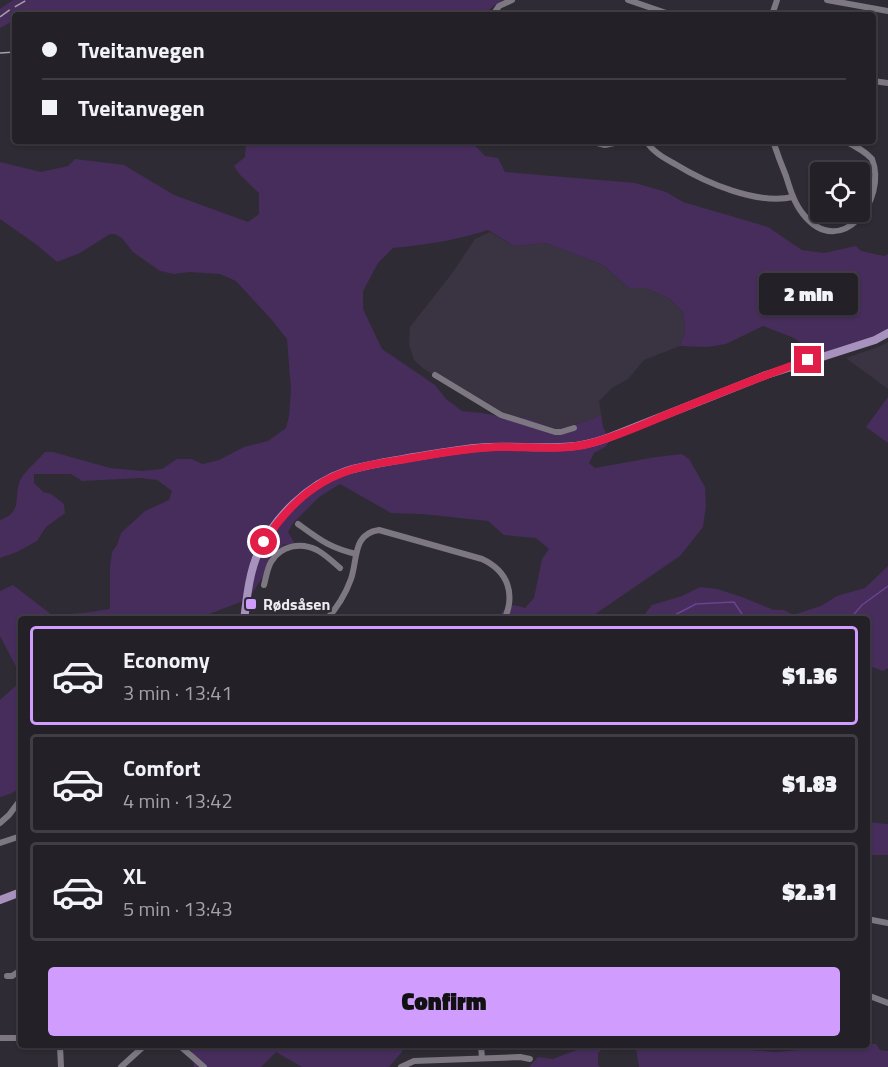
<!DOCTYPE html>
<meta charset="utf-8">
<style>
body{margin:0;font-family:"Titillium Web",sans-serif;background:#2f2d33;color:#f1f3f6;height:100vh;display:flex;flex-direction:column;font-size:22px;white-space:nowrap}
*{box-sizing:border-box;margin:0}
p{font-size:20px;color:#a3a3a7}
.icon{flex:none;width:33px;height:33px;fill:none;stroke:currentColor;stroke-width:2;stroke-linecap:round;stroke-linejoin:round}
.map{position:relative;flex:1;overflow:hidden}
.side{position:absolute;left:18px;top:616px;width:852px;height:432px;display:flex;flex-direction:column;background:#232027;border-radius:6px;box-shadow:0 2px 4px #0004,0 0 0 2px #403e44}
.side>*{flex:none}
.hud{position:absolute;left:12px;top:12px;width:864px;height:132px;border-radius:6px;box-shadow:0 2px 4px #0004,0 0 0 2px #403e44;display:grid;align-content:center;height:132px;padding:0 30px;background:#232027}
.controls{position:absolute;left:810px;top:162px;display:grid;gap:12px}
.controls a{display:grid;place-items:center;width:60px;height:60px;border-radius:6px;background:#232027;box-shadow:0 2px 4px #0004,0 0 0 2px #403e44;font-size:30px}
.end{position:absolute;width:27px;height:27px;margin:-14px;border:8px solid #e11d48;background:#fff;box-shadow:0 0 0 3px #fff}
.from{border-radius:50%}
.bubble{position:absolute;height:42px;border-radius:6px;background:#232027;box-shadow:0 2px 4px #0004,0 0 0 2px #403e44;font-size:20px;font-weight:800;line-height:42px;text-align:center}
.hud b{display:flex;align-items:center;gap:21px;height:57px;font-size:22px}
.hud b+b{border-top:2px solid #403e44}
.hud i{width:15px;height:15px;background:#f1f3f6}
ul{padding:10px 0 0;list-style:none}
li{display:flex;align-items:center;gap:18px;height:99px;margin:0 12px 9px;padding:0 18px;border:3px solid #403e44;border-radius:6px}
li div{flex:1}
li b{display:block;font-size:22px}
li em{font-style:normal;font-weight:800}
li.active{border-color:#d09dff}
li>.icon{width:54px;height:54px;stroke-width:1.5}
.primary-button{display:flex;gap:12px;margin-top:auto;padding:12px 30px}
.primary-button a{flex:1;height:69px;border-radius:6px;background:#d09dff;color:#111;font-size:24px;font-weight:800;line-height:69px;text-align:center}
.map>svg:first-child{display:block}
.built{fill:#3a3342}
.green{fill:#462d5c}
.lines{fill:none;stroke-linecap:round;stroke-linejoin:round}
.stream{stroke:#6c4190;stroke-width:1.5}
.minor{stroke:#7c7781;stroke-width:6}
.major{stroke:#a791bd;stroke-width:8}
.rail{stroke:#a4a1a8;stroke-width:1.5;stroke-dasharray:12 6;stroke-linecap:butt}
.route{stroke:#e11d48;stroke-width:8}
.poi-dot{fill:#d09dff;stroke:#2f2b34;stroke-width:2}
.labels{text-anchor:middle;stroke-width:5;stroke-linejoin:round;paint-order:stroke}
.poi-label{font-size:16px;font-weight:bold;fill:#edeaf0;stroke:#2f2b34;text-anchor:start}
</style>
<div class="map">
<svg width="888" height="1067" viewBox="0 0 888 1067">
<rect width="100%" height="100%" fill="#2f2b34"/>
<g class="built">
<polygon points="490,232 514,246 546,243 603,265 629,288 646,288 670,299 683,312 685,331 680,346 644,360 628,379 612,388 599,401 601,414 595,418 565,428 554,429 547,426 497,412 424,369 414,360 409,344 410,327 453,272 475,239"/>
<polygon points="888,342 888,389 846,358 878,347"/>
</g>
<g class="green">
<path d="M13,0H503L493,6L485,15H70C53,5 34,15 15,15V20L0,28V9Z"/>
<path d="M235,141H471L485,156L498,158L505,172L635,183L666,192L683,202L768,227L802,250L824,253L856,246L861,251L884,256L888,254V330L879,338L820,356L794,338L763,326L726,344L708,347L680,346L685,331L683,312L670,299L646,288H629L603,265L546,243L514,246L488,230C458,240 425,245 393,248L378,263L363,291V309L382,349L435,385L446,399L462,411L481,413L510,418H528L554,429L565,428L595,418L601,414L603,427L610,441L605,447L594,453L589,463L595,468L656,457L682,454L689,459L705,487L706,506L703,527L680,556L588,619H497C507,606 507,602 525,608L534,598L542,559L549,549L536,538L504,535L488,521L422,514L391,513L340,484L319,497L293,523L288,532L297,547L284,544L253,592L243,601L196,619L21,620V676L0,636V591L13,585L52,615L83,613L110,609V567L112,552L117,545L121,533L145,511L169,500L172,491L157,480L140,478L82,481L71,474H34V483L43,492L51,494L64,504L65,513L46,527L37,541L17,552L0,558V520C26,511 11,494 22,477C28,468 38,460 45,452H53L110,468L142,471L162,469L177,459H191L203,464L219,460L244,447L268,441L286,428L289,416L291,390L287,339L271,319L236,281L220,274L189,272L174,274L160,271L133,252L122,238L115,234H110L80,253L57,262L37,245L0,219V162L41,172L68,166L75,159L124,165L174,195L248,222L259,214V193L241,176L234,166L245,157L246,144Z"/>
<polygon points="888,397 888,443 866,427"/>
<polygon points="888,566 888,668 883,671 867,665 867,620 641,619 652,605 682,596 700,587 717,589 742,597 774,610 784,610 793,615 821,606 837,596 865,588"/>
<polygon points="21,678 21,788 10,794 0,797 0,700 20,682"/>
<polygon points="867,822 888,824 888,855 867,855"/>
<polygon points="871,1044 876,1044 880,1050 888,1051 888,1067 639,1067 636,1048 624,1046 606,1046 598,1053 598,1065 600,1067 529,1067 538,1057 553,1059 587,1046 727,1046 736,1049 776,1052 845,1046 866,1048 867,1045"/>
<polygon points="190,1046 407,1046 389,1067 302,1067 276,1052 261,1067 194,1067 193,1057"/>
</g>
<g class="lines">
<g class="stream">
<polyline points="665,620 696,604 734,602 746,620"/>
<polyline points="849,620 862,605 888,586"/>
</g>
<g class="minor">
<polyline points="628,0 672,15"/>
<polyline points="827,0 888,11"/>
<polyline points="493,15 499,6 512,0"/>
<polyline points="772,15 777,0"/>
<polyline points="873,81 888,83"/>
<polyline points="589,141 605,145 624,141"/>
<path d="M646,141C653,152 664,158 675,164C706,183 757,205 793,197"/>
<path d="M773,141C777,153 781,164 786,176C790,189 794,203 803,214C841,262 888,199 872,159C865,151 855,146 845,141"/>
<polyline points="435,375 501,415 555,432 561,432 574,428"/>
<path d="M298,524C320,540 330,548 356,554"/>
<path d="M264,585C266,578 267,569 271,562C281,545 301,542 317,550C326,555 333,562 340,568"/>
<path d="M326,620C336,609 346,593 351,579C358,559 352,534 379,530L482,559C508,571 516,594 504,620"/>
<polyline points="0,823 9,815 21,799"/>
<polyline points="0,843 21,836"/>
<polyline points="867,919 888,923"/>
<polyline points="7,976 12,976 21,970"/>
<polyline points="867,995 888,1003"/>
<polyline points="0,1038 21,1038"/>
<polyline points="60,1046 61,1067"/>
<polyline points="180,1046 204,1067"/>
<polyline points="481,1046 482,1058"/>
<polyline points="121,1067 144,1046"/>
<polyline points="401,1067 414,1061 520,1057 530,1059"/>
</g>
<g class="major">
<path d="M244,620C247,597 249,574 258,553C274,517 308,484 346,471C366,465 388,462 408,458C435,454 462,448 489,447C518,446 547,449 576,446C589,444 603,440 615,435L766,375L875,340L888,333"/>
<polyline points="0,900 21,892"/>
</g>
<g class="rail">
<polyline points="0,17 11,9 27,0"/>
<polyline points="0,53 15,52"/>
</g>
</g>
<g class="lines">
<path class="route" d="M264,542C284,511 310,484 345,472C366,464 390,462 412,458C440,453 468,448 497,447C527,446 558,451 588,444C616,437 642,425 668,414C715,395 761,376 808,360"/>
</g>
<rect class="poi-dot" x="245" y="598" width="12" height="12" rx="3"/>
<g class="labels">
<g class="poi-label">
<text x="263" y="610">Rødsåsen</text>
</g>
</g>
</svg>
<div class="controls">
<a><svg class="icon" aria-label="locate" viewBox="0 0 24 24"><circle cx="12" cy="12" r="6"/><path d="M12 2v4M12 18v4M2 12h4M18 12h4"/></svg></a>
</div>
<i class="end from" style="left:264px;top:542px"></i>
<i class="end" style="left:808px;top:360px"></i>
<div class="bubble" style="left:759px;top:273px;width:99px">2 min</div>
<div class="hud">
<b><i class="from"></i>Tveitanvegen</b>
<b><i></i>Tveitanvegen</b>
</div>
<section class="side">
<ul>
<li class="active"><svg class="icon" aria-label="car" viewBox="0 0 24 24"><path d="M5 17H2v-5l4-1 3-4h7l3 4 3 1v5h-3M9 17h6M6 11h13"/><circle cx="7" cy="17" r="2"/><circle cx="17" cy="17" r="2"/></svg><div><b>Economy</b><p>3 min · 13:41</p></div><em>$1.36</em></li>
<li><svg class="icon" aria-label="car" viewBox="0 0 24 24"><path d="M5 17H2v-5l4-1 3-4h7l3 4 3 1v5h-3M9 17h6M6 11h13"/><circle cx="7" cy="17" r="2"/><circle cx="17" cy="17" r="2"/></svg><div><b>Comfort</b><p>4 min · 13:42</p></div><em>$1.83</em></li>
<li><svg class="icon" aria-label="car" viewBox="0 0 24 24"><path d="M5 17H2v-5l4-1 3-4h7l3 4 3 1v5h-3M9 17h6M6 11h13"/><circle cx="7" cy="17" r="2"/><circle cx="17" cy="17" r="2"/></svg><div><b>XL</b><p>5 min · 13:43</p></div><em>$2.31</em></li>
</ul>
<div class="primary-button"><a>Confirm</a></div>
</section>
</div>
